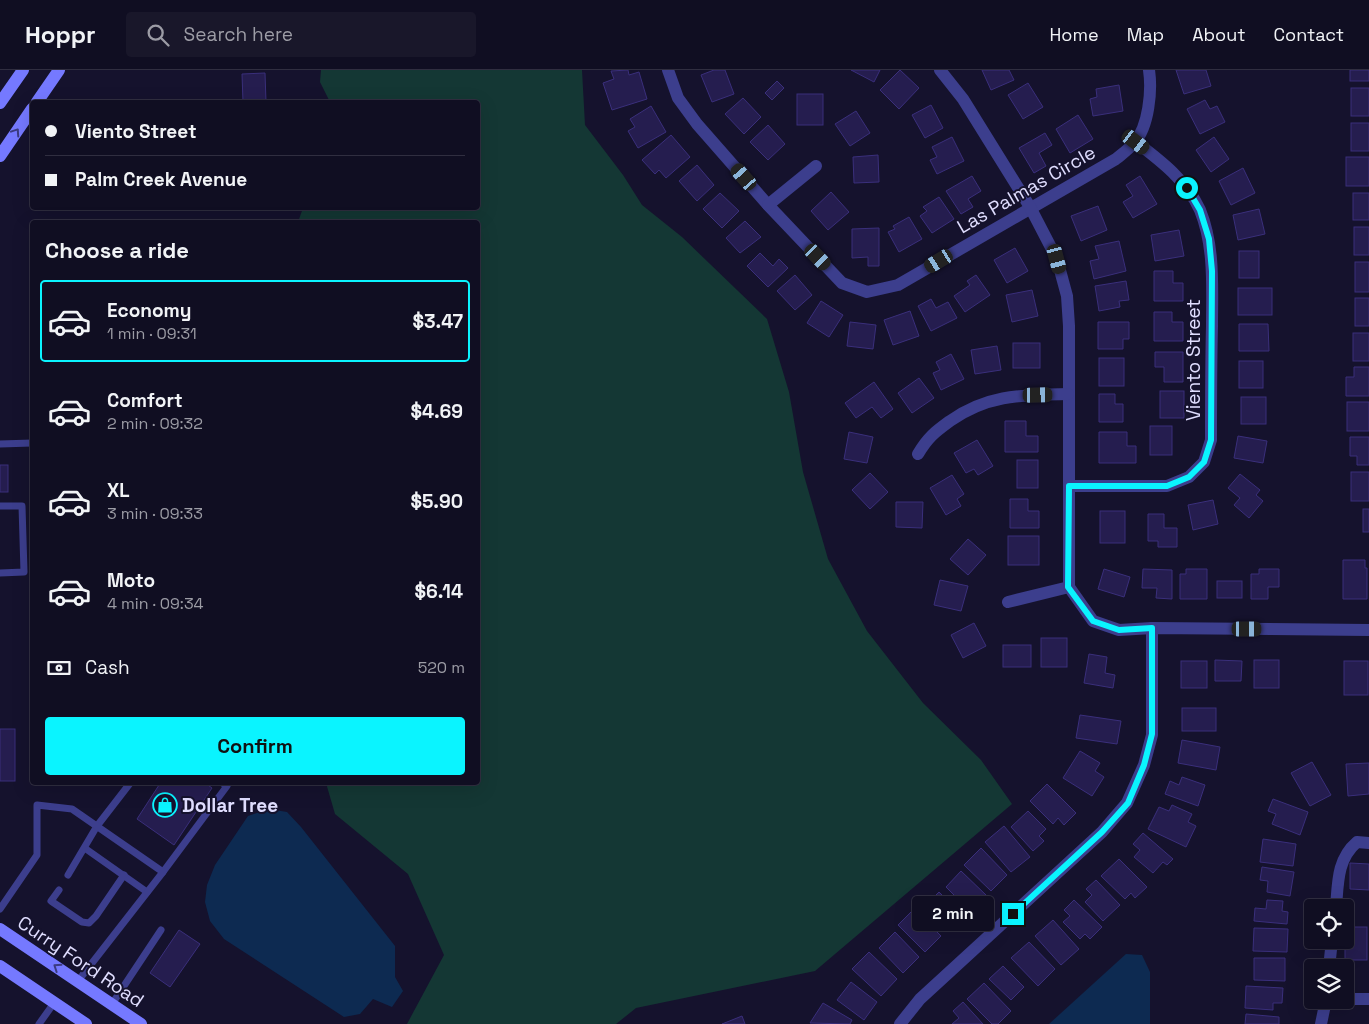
<!DOCTYPE html>
<meta charset="utf-8">
<style>
body{margin:0;font-family:"Space Grotesk",sans-serif;background:#19172a;color:#f1f3f6;height:100vh;display:flex;flex-direction:column;font-size:19px;white-space:nowrap}
*{box-sizing:border-box;margin:0}
p{font-size:16px;color:#9c9ca5}
.icon{flex:none;width:28px;height:28px;fill:none;stroke:currentColor;stroke-width:2;stroke-linecap:round;stroke-linejoin:round}
.map{position:relative;flex:1;overflow:hidden}
.panel{position:absolute;left:30px;top:150px;width:450px;height:565px;display:flex;flex-direction:column;background:#100e22;border-radius:5px;box-shadow:0 5px 20px #0002,0 0 0 1px #302e40}
.panel>*{flex:none}
.hud{position:absolute;left:30px;top:30px;width:450px;height:110px;border-radius:5px;box-shadow:0 5px 20px #0002,0 0 0 1px #302e40;display:grid;align-content:center;height:110px;padding:0 15px;background:#100e22}
.tools{position:absolute;left:1304px;top:829px;display:grid;gap:10px}
.tools a{display:grid;place-items:center;width:50px;height:50px;border-radius:5px;background:#100e22;box-shadow:0 5px 20px #0002,0 0 0 1px #302e40;font-size:25px}
.end{position:absolute;width:22px;height:22px;margin:-11px;border:6px solid #0af4ff;background:#111;box-shadow:0 0 0 2px #111}
.from{border-radius:50%}
.bubble{position:absolute;height:35px;border-radius:5px;background:#100e22;box-shadow:0 5px 20px #0002,0 0 0 1px #302e40;font-size:16px;font-weight:600;line-height:35px;text-align:center}
.car{position:absolute;width:15px;height:30px;margin:-15px -8px;border-radius:6px;box-shadow:0 0 4px 1px #0007;background:linear-gradient(#222 24%,#8ab4d8 0 40%,#222 0 76%,#8ab4d8 0 86%,#222 0)}
.hud b{display:flex;align-items:center;gap:18px;height:48px;font-size:19px}
.hud b+b{border-top:1px solid #302e40}
.hud i{width:12px;height:12px;background:#f1f3f6}
ul{padding:0;list-style:none}
li{display:flex;align-items:center;gap:15px;height:82px;margin:0 10px 8px;padding:0 5px;border:2px solid transparent;border-radius:5px}
li div{flex:1}
li b{display:block;font-size:19px}
li em{font-style:normal;font-weight:600}
li.active{border-color:#0af4ff}
li>.icon{width:45px;height:45px;stroke-width:1.5}
h2{padding:0 15px;font-size:22px;line-height:60px}
.pay{display:flex;align-items:center;gap:12px;height:55px;padding:0 15px;font-size:19px}
.pay p{margin-inline-start:auto}
.button{display:flex;gap:10px;margin-top:auto;padding:10px 15px}
.button a{flex:1;height:58px;border-radius:5px;background:#0af4ff;color:#111;font-size:20px;font-weight:600;line-height:58px;text-align:center}
header{display:flex;align-items:center;gap:30px;box-sizing:border-box;height:70px;padding:0 25px;background:#100e22;border-bottom:1px solid #302e40}
header strong{font-size:24px}
nav{display:flex;gap:28px;margin-inline-start:auto;font-size:18px}
.search{width:350px;height:45px;background:#19172a;display:flex;align-items:center;gap:12px;box-sizing:border-box;padding:0 18px;border-radius:5px;color:#9c9ca5;font-size:19px}
.map>svg:first-child{display:block}
.green{fill:#143734}
.water{fill:#0d2a51}
.building{fill:#251d4f;stroke:#3a2f7b}
.lines{fill:none;stroke-linecap:round;stroke-linejoin:round}
.lane{stroke:#3c3e8d;stroke-width:7}
.street{stroke:#3c3e8d;stroke-width:12}
.secondary{stroke:#7579ff;stroke-width:12}
.oneway{stroke:#3b3b81}
.route{stroke:#0af4ff;stroke-width:6}
.labels{text-anchor:middle;stroke-width:4;stroke-linejoin:round;paint-order:stroke}
.street-label{font-size:19px;fill:#e0deff;stroke:#15122d}
.poi-label{font-size:19px;font-weight:bold;fill:#e0deff;stroke:#15122d;text-anchor:start}
</style>
<header>
<strong>Hoppr</strong>
<div class="search"><svg class="icon" aria-label="search" viewBox="0 0 24 24"><circle cx="10" cy="10" r="6"/><path d="M15 15l6 6"/></svg>Search here</div>
<nav><a>Home</a><a>Map</a><a>About</a><a>Contact</a></nav>
</header>
<div class="map">
<svg width="1369" height="954" viewBox="0 0 1369 954">
<rect width="100%" height="100%" fill="#15122d"/>
<polygon class="green" points="321,0 582,0 585,55 623,105 642,135 682,167 767,249 789,322 803,402 828,489 867,561 923,633 981,690 1012,734 815,901 636,938 616,954 407,954 444,885 408,804 335,744 326,713 478,712 478,152 298,152 303,138 478,138 478,32 330,32 320,12"/>
<g class="water">
<polygon points="269,739 287,742 301,757 395,876 395,907 403,921 392,937 373,929 360,944 344,947 224,869 210,851 205,832 207,815 215,795 248,746"/>
<polygon points="1126,884 1142,885 1150,902 1150,954 1049,954"/>
</g>
<g class="building">
<polygon points="628,0 629,5 639,2 647,29 612,40 603,13 614,9 611,1"/>
<polygon points="714,0 725,0 734,24 712,32 701,5"/>
<polygon points="851,0 880,0 874,12"/>
<polygon points="900,0 919,18 899,39 880,20"/>
<polygon points="982,0 1009,0 1014,10 991,20"/>
<polygon points="1176,0 1206,0 1211,16 1184,24"/>
<rect x="1350" y="0" width="19" height="11"/>
<polygon points="265,3 266,32 243,32 242,4"/>
<polygon points="777,11 784,18 772,30 765,23"/>
<polygon points="1028,13 1043,37 1023,49 1008,25"/>
<polygon points="1119,15 1123,41 1093,46 1090,29 1097,27 1096,19"/>
<rect x="1351" y="18" width="18" height="28"/>
<rect x="797" y="24" width="26" height="31"/>
<polygon points="743,28 761,47 744,64 725,44"/>
<polygon points="1205,30 1210,39 1217,36 1225,52 1200,64 1187,39"/>
<polygon points="931,35 943,58 925,68 912,45"/>
<polygon points="651,36 666,62 638,78 628,61 635,57 630,49"/>
<polygon points="856,41 870,63 850,76 835,54"/>
<polygon points="1078,45 1093,69 1070,83 1056,59"/>
<rect x="1351" y="53" width="18" height="28"/>
<polygon points="768,55 785,74 768,90 750,72"/>
<polygon points="1045,63 1052,75 1039,83 1046,96 1034,103 1019,78"/>
<polygon points="671,65 690,87 666,108 659,100 655,104 642,90"/>
<polygon points="952,67 964,91 937,104 930,90 937,87 932,77"/>
<polygon points="1214,67 1229,89 1211,102 1196,80"/>
<polygon points="878,85 879,112 854,113 853,87"/>
<rect x="1346" y="87" width="23" height="29"/>
<polygon points="697,95 714,115 697,131 679,111"/>
<polygon points="1243,98 1255,123 1231,135 1219,111"/>
<polygon points="972,106 981,121 968,129 973,137 961,144 946,121"/>
<polygon points="1140,106 1157,134 1133,148 1123,132 1133,126 1126,115"/>
<polygon points="831,122 849,142 828,160 811,141"/>
<polygon points="720,123 739,141 722,158 703,139"/>
<rect x="1353" y="123" width="16" height="27"/>
<polygon points="939,127 954,149 932,163 920,146 927,141 923,137"/>
<polygon points="1098,136 1107,160 1081,171 1071,146"/>
<polygon points="1259,139 1265,164 1238,170 1233,145"/>
<polygon points="909,147 922,169 899,182 888,162 895,159 893,156"/>
<polygon points="745,151 761,167 740,183 726,168"/>
<rect x="1354" y="157" width="15" height="28"/>
<polygon points="879,158 879,196 868,196 868,187 852,188 852,159"/>
<polygon points="1179,160 1184,186 1155,191 1151,165"/>
<polygon points="1119,171 1126,201 1094,209 1090,191 1099,189 1095,176"/>
<polygon points="1015,178 1028,201 1007,213 994,190"/>
<rect x="1239" y="181" width="20" height="27"/>
<polygon points="760,183 773,196 779,189 788,198 768,217 747,196"/>
<rect x="1355" y="192" width="14" height="30"/>
<polygon points="1154,201 1173,201 1173,213 1183,213 1183,231 1154,231"/>
<polygon points="795,205 812,225 795,240 777,221"/>
<polygon points="976,205 990,225 965,242 954,226 970,215 967,211"/>
<polygon points="1126,211 1129,230 1119,231 1120,237 1099,241 1095,216"/>
<rect x="1238" y="218" width="34" height="27"/>
<polygon points="1032,220 1038,246 1012,252 1006,225"/>
<rect x="1355" y="228" width="14" height="28"/>
<polygon points="931,229 936,238 948,232 957,248 931,261 918,236"/>
<polygon points="821,231 843,245 829,267 807,253"/>
<polygon points="910,241 919,266 893,275 884,250"/>
<polygon points="1154,242 1172,242 1172,252 1183,252 1183,271 1154,271"/>
<polygon points="850,252 876,255 873,279 847,276"/>
<polygon points="1098,252 1129,252 1129,269 1123,269 1123,279 1098,279"/>
<polygon points="1239,254 1268,254 1269,281 1239,281"/>
<rect x="1353" y="263" width="16" height="28"/>
<rect x="1013" y="273" width="27" height="25"/>
<polygon points="997,276 1001,300 975,304 971,280"/>
<polygon points="1155,282 1183,282 1183,312 1164,312 1164,297 1155,297"/>
<polygon points="951,284 964,309 941,320 933,303 940,300 936,292"/>
<rect x="1099" y="288" width="25" height="28"/>
<rect x="1239" y="291" width="24" height="27"/>
<polygon points="1354,297 1369,297 1369,326 1346,326 1346,307 1354,307"/>
<polygon points="919,308 934,328 912,343 898,323"/>
<polygon points="874,312 893,339 881,348 872,337 856,348 845,333"/>
<rect x="1160" y="321" width="24" height="27"/>
<polygon points="1099,324 1115,324 1115,334 1123,334 1123,352 1099,352"/>
<rect x="1241" y="327" width="25" height="27"/>
<rect x="1347" y="332" width="22" height="29"/>
<polygon points="1005,351 1026,351 1026,366 1038,366 1038,382 1005,382"/>
<rect x="1150" y="356" width="22" height="29"/>
<polygon points="849,362 873,367 867,393 844,389"/>
<polygon points="1099,362 1127,362 1127,376 1136,376 1136,393 1099,393"/>
<polygon points="1238,366 1267,371 1263,393 1234,388"/>
<polygon points="1350,367 1369,367 1369,395 1357,395 1357,386 1350,386"/>
<polygon points="977,370 993,396 978,405 974,399 966,403 954,383"/>
<rect x="1017" y="390" width="21" height="28"/>
<rect x="0" y="395" width="8" height="27"/>
<rect x="1351" y="402" width="18" height="29"/>
<polygon points="870,403 888,422 870,439 852,420"/>
<polygon points="1240,404 1260,420 1256,425 1263,431 1249,448 1234,435 1240,428 1228,418"/>
<polygon points="952,405 964,424 957,429 961,436 946,445 930,418"/>
<polygon points="1010,429 1028,429 1028,441 1039,441 1039,458 1010,458"/>
<polygon points="1213,430 1218,454 1193,460 1188,435"/>
<polygon points="896,432 923,432 922,458 896,457"/>
<rect x="1363" y="439" width="6" height="23"/>
<rect x="1100" y="441" width="25" height="32"/>
<polygon points="1148,444 1164,444 1164,458 1177,458 1177,477 1158,477 1158,471 1148,471"/>
<rect x="1008" y="466" width="31" height="29"/>
<polygon points="968,469 986,485 968,505 950,489"/>
<polygon points="1343,490 1365,490 1365,498 1367,498 1367,529 1343,529"/>
<polygon points="1104,499 1130,507 1124,527 1098,519"/>
<polygon points="1143,499 1172,500 1172,529 1156,528 1157,518 1142,518"/>
<polygon points="1186,499 1207,499 1207,529 1180,529 1180,504 1186,504"/>
<polygon points="1259,499 1279,499 1279,517 1268,517 1268,529 1251,529 1251,504 1259,504"/>
<polygon points="940,510 968,516 961,541 934,535"/>
<rect x="1217" y="511" width="25" height="17"/>
<polygon points="974,553 986,576 963,588 951,565"/>
<rect x="1041" y="568" width="26" height="29"/>
<rect x="1003" y="575" width="28" height="22"/>
<polygon points="1089,584 1107,587 1105,603 1115,605 1113,618 1084,613"/>
<polygon points="1215,590 1242,591 1241,611 1215,611"/>
<rect x="1254" y="590" width="25" height="28"/>
<rect x="1181" y="591" width="26" height="27"/>
<rect x="1344" y="591" width="24" height="34"/>
<rect x="1182" y="638" width="34" height="23"/>
<polygon points="1080,645 1121,651 1117,674 1076,668"/>
<rect x="0" y="659" width="15" height="52"/>
<polygon points="1182,670 1220,677 1216,700 1178,693"/>
<polygon points="1080,681 1100,693 1095,701 1104,707 1092,726 1063,708"/>
<polygon points="1312,692 1331,725 1310,736 1291,703"/>
<polygon points="1369,693 1369,724 1348,726 1346,694"/>
<polygon points="1182,707 1205,715 1198,736 1165,724 1170,711 1179,715"/>
<polygon points="161,712 204,712 212,718 174,775 137,749"/>
<polygon points="1047,714 1076,743 1064,755 1058,748 1053,754 1030,731"/>
<polygon points="1273,729 1308,742 1300,765 1272,754 1276,744 1268,741"/>
<polygon points="1172,735 1192,744 1188,752 1196,756 1186,777 1148,759 1159,737 1169,741"/>
<polygon points="1028,741 1046,759 1039,766 1044,771 1033,781 1011,757"/>
<polygon points="1004,756 1030,787 1011,802 985,772"/>
<polygon points="1143,763 1173,789 1167,795 1163,792 1153,803 1134,787 1140,780 1133,774"/>
<polygon points="1263,769 1296,774 1293,796 1260,792"/>
<polygon points="981,778 1007,805 991,821 964,795"/>
<polygon points="1119,789 1147,817 1135,828 1131,823 1125,829 1101,806"/>
<polygon points="1350,793 1369,794 1369,820 1350,819"/>
<polygon points="1262,797 1294,802 1290,826 1267,822 1268,811 1260,810"/>
<polygon points="961,801 986,825 978,833 970,826 963,834 946,817"/>
<polygon points="1096,810 1120,835 1103,851 1085,832 1092,825 1086,819"/>
<polygon points="939,822 962,845 955,852 948,846 940,854 924,837"/>
<polygon points="1074,830 1102,857 1090,869 1085,864 1080,869 1063,852 1070,846 1064,840"/>
<polygon points="1267,830 1283,831 1282,841 1288,842 1287,854 1254,851 1255,838 1266,839"/>
<polygon points="914,839 941,866 925,882 898,855"/>
<polygon points="1053,850 1079,879 1061,895 1035,866"/>
<rect x="1345" y="857" width="22" height="33"/>
<polygon points="1254,858 1288,859 1287,882 1253,881"/>
<polygon points="179,860 200,874 170,917 150,903"/>
<polygon points="895,862 919,887 903,903 879,878"/>
<polygon points="1029,872 1055,899 1038,916 1011,888"/>
<polygon points="869,882 897,909 881,926 852,899"/>
<polygon points="1254,888 1285,888 1285,911 1254,910"/>
<polygon points="1003,896 1024,917 1011,930 989,909"/>
<polygon points="851,912 877,932 864,950 837,930"/>
<polygon points="984,913 1011,941 998,954 992,954 967,929"/>
<polygon points="1246,916 1283,918 1282,933 1273,933 1273,940 1245,938"/>
<polygon points="963,932 983,954 952,954 959,948 953,941"/>
<polygon points="823,933 852,950 850,954 810,953"/>
<polygon points="1246,944 1279,947 1279,954 1245,954"/>
<polygon points="742,946 745,954 722,954"/>
</g>
<g class="lines">
<g class="lane">
<polyline points="0,374 32,373"/>
<polyline points="0,436 22,436 24,502 0,503"/>
<polyline points="86,779 147,822"/>
<polyline points="163,802 227,716 221,712"/>
<polyline points="68,805 97,756 131,712"/>
<polyline points="59,820 51,831 82,852 89,853 96,846 124,805"/>
<polyline points="0,839 37,785 37,735 72,739 163,802 78,911"/>
<polyline points="112,934 161,860"/>
<polyline points="39,954 54,933"/>
</g>
<g class="street">
<path d="M668,0L678,28L697,54L768,135L842,213L867,222L898,215L1116,89C1122,84 1129,79 1134,73C1149,57 1152,20 1149,0"/>
<polyline points="940,0 963,29 1030,137 1057,189 1067,226 1069,256 1069,517 1093,551 1119,560 1152,558 1369,560"/>
<polyline points="768,135 816,96"/>
<path d="M918,384C928,367 935,362 950,351C988,324 1023,325 1068,324"/>
<path d="M1069,416H1167L1189,407L1204,392L1211,370C1211,332 1211,294 1212,256C1212,218 1215,177 1200,140C1187,111 1161,91 1136,72"/>
<polyline points="1008,532 1069,517"/>
<path d="M1336,838C1338,813 1337,789 1357,772L1369,773"/>
<polyline points="1329,898 1332,870"/>
<polyline points="1345,929 1369,929"/>
<polyline points="900,954 920,929 1102,762 1127,733 1144,695 1152,665 1152,558"/>
<polyline points="1321,954 1326,930"/>
</g>
<g class="secondary">
<polyline points="37,32 59,0"/>
<polyline points="0,33 23,0"/>
<polyline points="0,86 32,39"/>
<polyline points="0,859 141,954"/>
<polyline points="0,896 86,954"/>
</g>
</g>
<defs><path id="oneway-chevron" d="M-2-3.5L2.5 0L-2 3.5" fill="none" stroke-width="1.6" stroke-linecap="round" stroke-linejoin="round" transform="scale(1.25)"/></defs>
<g class="oneway">
<use href="#oneway-chevron" transform="translate(16 62) rotate(-56)"/>
<use href="#oneway-chevron" transform="translate(57 897) rotate(-146)"/>
</g>
<g class="lines">
<polyline class="route" points="1013,844 1102,762 1128,733 1144,695 1152,664 1152,558 1119,560 1093,551 1068,517 1069,416 1167,416 1189,407 1204,392 1211,370 1212,201 1209,169 1200,140 1187,118"/>
</g>
<defs>
<g id="shop-ring" transform="scale(1.25)"><circle r="9.5" fill="#15122d" stroke="#0af4ff" stroke-width="1.5"/><path d="M-5-2.5h2.3a2.7 3.5 0 0 1 5.4 0H5L5.5 6h-11ZM-1.5-2.5h3a1.5 2.3 0 0 0-3 0Z" fill="#0af4ff"/></g>
</defs>
<g fill-rule="evenodd">
<use href="#shop-ring" x="165" y="735"/>
</g>
<g class="labels">
<g class="street-label">
<text transform="translate(1026 119) rotate(-30)" y="7">Las Palmas Circle</text>
<text transform="translate(1193 290) rotate(-90)" y="7">Viento Street</text>
<text transform="translate(81 891) rotate(34)" y="7">Curry Ford Road</text>
</g>
<g class="poi-label">
<text x="182" y="742">Dollar Tree</text>
</g>
</g>
</svg>
<div class="tools">
<a><svg class="icon" aria-label="locate" viewBox="0 0 24 24"><circle cx="12" cy="12" r="6"/><path d="M12 2v4M12 18v4M2 12h4M18 12h4"/></svg></a>
<a><svg class="icon" aria-label="layers" viewBox="0 0 24 24"><path d="M12 4l9 5-9 5-9-5zM3 14l9 5 9-5"/></svg></a>
</div>
<i class="end from" style="left:1187px;top:118px"></i>
<i class="end" style="left:1013px;top:844px"></i>
<div class="bubble" style="left:912px;top:826px;width:82px">2 min</div>
<i class="car" style="left:1136px;top:72px;rotate:127deg"></i>
<i class="car" style="left:744px;top:107px;rotate:319deg"></i>
<i class="car" style="left:818px;top:187px;rotate:136deg"></i>
<i class="car" style="left:1057px;top:189px;rotate:165deg"></i>
<i class="car" style="left:939px;top:191px;rotate:239deg"></i>
<i class="car" style="left:1038px;top:325px;rotate:89deg"></i>
<i class="car" style="left:1247px;top:559px;rotate:90deg"></i>
<div class="hud">
<b><i class="from"></i>Viento Street</b>
<b><i></i>Palm Creek Avenue</b>
</div>
<section class="panel">
<h2>Choose a ride</h2>
<ul>
<li class="active"><svg class="icon" aria-label="car" viewBox="0 0 24 24"><path d="M5 17H2v-5l4-1 3-4h7l3 4 3 1v5h-3M9 17h6M6 11h13"/><circle cx="7" cy="17" r="2"/><circle cx="17" cy="17" r="2"/></svg><div><b>Economy</b><p>1 min · 09:31</p></div><em>$3.47</em></li>
<li><svg class="icon" aria-label="car" viewBox="0 0 24 24"><path d="M5 17H2v-5l4-1 3-4h7l3 4 3 1v5h-3M9 17h6M6 11h13"/><circle cx="7" cy="17" r="2"/><circle cx="17" cy="17" r="2"/></svg><div><b>Comfort</b><p>2 min · 09:32</p></div><em>$4.69</em></li>
<li><svg class="icon" aria-label="car" viewBox="0 0 24 24"><path d="M5 17H2v-5l4-1 3-4h7l3 4 3 1v5h-3M9 17h6M6 11h13"/><circle cx="7" cy="17" r="2"/><circle cx="17" cy="17" r="2"/></svg><div><b>XL</b><p>3 min · 09:33</p></div><em>$5.90</em></li>
<li><svg class="icon" aria-label="car" viewBox="0 0 24 24"><path d="M5 17H2v-5l4-1 3-4h7l3 4 3 1v5h-3M9 17h6M6 11h13"/><circle cx="7" cy="17" r="2"/><circle cx="17" cy="17" r="2"/></svg><div><b>Moto</b><p>4 min · 09:34</p></div><em>$6.14</em></li>
</ul>
<div class="pay"><svg class="icon" aria-label="cash" viewBox="0 0 24 24"><path d="M3 7h18v10H3z"/><circle cx="12" cy="12" r="2"/></svg>Cash<p>520 m</p></div>
<div class="button"><a>Confirm</a></div>
</section>
</div>
